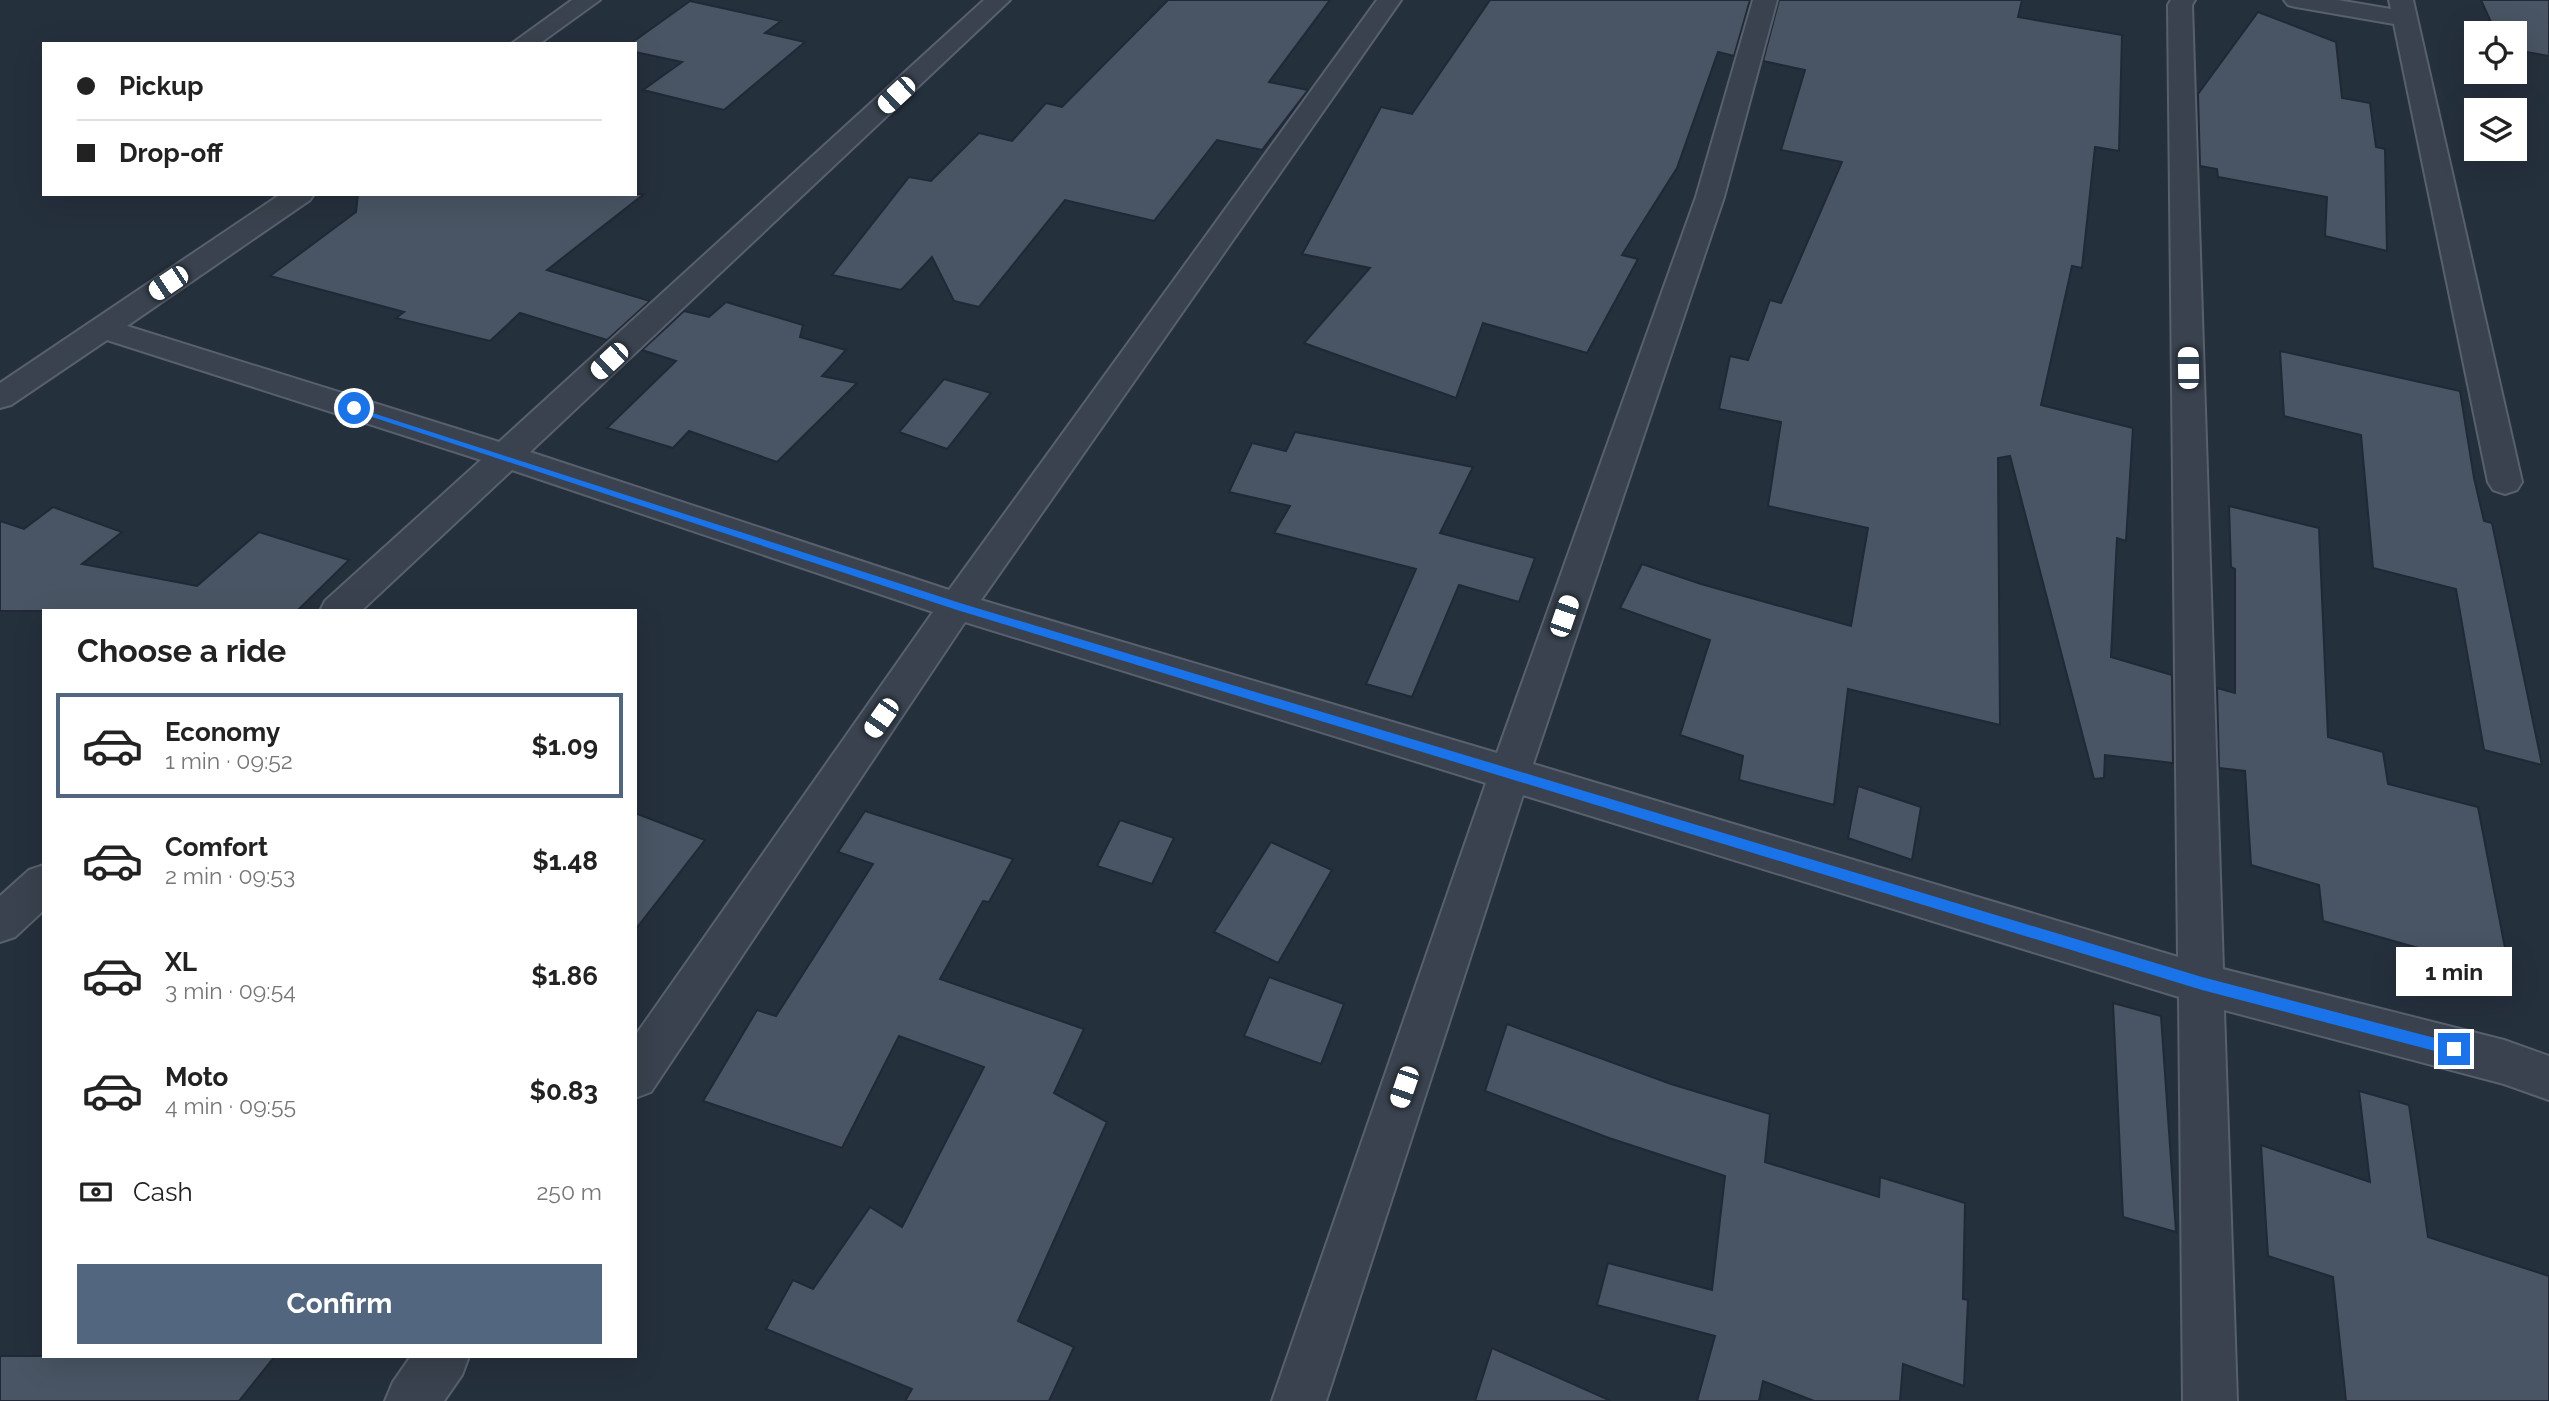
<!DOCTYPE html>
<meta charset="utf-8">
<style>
body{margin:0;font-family:Raleway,sans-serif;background:#f2f2f2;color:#222;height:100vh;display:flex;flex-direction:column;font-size:26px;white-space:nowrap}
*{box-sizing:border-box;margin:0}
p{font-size:23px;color:#767676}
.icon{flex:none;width:38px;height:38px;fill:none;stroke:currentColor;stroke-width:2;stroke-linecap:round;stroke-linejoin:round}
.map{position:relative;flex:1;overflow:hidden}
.panel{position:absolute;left:42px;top:609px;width:595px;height:749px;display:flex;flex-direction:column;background:#fff;border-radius:0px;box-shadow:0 7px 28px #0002}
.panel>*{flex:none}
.top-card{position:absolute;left:42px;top:42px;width:595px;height:154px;border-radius:0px;box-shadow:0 7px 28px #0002;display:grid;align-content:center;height:154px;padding:0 35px;background:#fff}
.controls{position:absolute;left:2464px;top:21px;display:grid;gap:14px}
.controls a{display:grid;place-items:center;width:63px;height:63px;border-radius:0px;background:#fff;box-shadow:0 7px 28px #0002;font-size:35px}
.end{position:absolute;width:32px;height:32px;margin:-16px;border:9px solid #1a73e8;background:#fff;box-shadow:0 0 0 4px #fff}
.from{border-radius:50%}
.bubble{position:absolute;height:49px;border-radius:0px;background:#fff;box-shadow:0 7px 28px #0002;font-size:23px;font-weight:700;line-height:49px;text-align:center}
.car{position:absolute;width:21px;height:42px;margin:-21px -10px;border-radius:9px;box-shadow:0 0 5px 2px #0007;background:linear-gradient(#fff 24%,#345 0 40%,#fff 0 76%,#345 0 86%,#fff 0)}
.top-card b{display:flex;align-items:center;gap:24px;height:66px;font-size:26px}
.top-card b+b{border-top:2px solid #e0e0e0}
.top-card i{width:18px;height:18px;background:#222}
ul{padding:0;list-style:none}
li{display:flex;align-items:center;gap:21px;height:105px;margin:0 14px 10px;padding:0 21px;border:4px solid transparent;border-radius:0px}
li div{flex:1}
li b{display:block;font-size:26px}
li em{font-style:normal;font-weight:700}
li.selected{border-color:#536680}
li>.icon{width:63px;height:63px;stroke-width:1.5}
h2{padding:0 35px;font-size:32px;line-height:84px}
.pay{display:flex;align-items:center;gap:18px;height:77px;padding:0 35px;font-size:26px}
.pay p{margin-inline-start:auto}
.action{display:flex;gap:14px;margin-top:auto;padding:14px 35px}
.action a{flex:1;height:80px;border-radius:0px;background:#536680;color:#fff;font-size:28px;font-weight:700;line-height:80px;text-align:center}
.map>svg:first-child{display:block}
.building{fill:#495564;stroke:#202935;stroke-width:2}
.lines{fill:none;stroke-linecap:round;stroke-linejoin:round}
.minor-casing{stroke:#57606c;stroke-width:4}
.minor{fill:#39424e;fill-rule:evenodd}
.route{fill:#1a73e8}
</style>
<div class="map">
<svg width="2549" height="1401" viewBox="0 0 2549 1401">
<rect width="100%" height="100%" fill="#25303d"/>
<g class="building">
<polygon points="1168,0 1330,0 1269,82 1308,90 1262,150 1217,140 1154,221 1065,200 979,307 954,301 932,257 901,290 832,275 909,177 931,181 979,133 1012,141 1046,103 1062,107"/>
<polygon points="1490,0 1750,0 1734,56 1718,52 1677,168 1622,255 1638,259 1587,353 1483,323 1456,398 1304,343 1370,268 1302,254 1381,107 1412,114"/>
<polygon points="1779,0 2022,0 2018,17 2122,35 2119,151 2095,147 2082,268 2072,266 2041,405 2133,428 2126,541 2117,538 2111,657 2172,675 2173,763 2105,755 2104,778 2094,779 2010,456 1998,458 2000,725 1848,689 1834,805 1739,780 1743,756 1680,735 1710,640 1620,608 1642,564 1701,584 1851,626 1868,528 1768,506 1781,422 1719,409 1730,356 1748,360 1770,300 1781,303 1842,162 1781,150 1805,70 1763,61"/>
<polygon points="2481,0 2549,0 2549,56 2515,50 2515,33 2496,33"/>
<polygon points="690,1 781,21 765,33 805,42 724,110 643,90 682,62 635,52 635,44 630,44"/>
<polygon points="2258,12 2336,42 2342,98 2370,103 2376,147 2385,149 2387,251 2325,236 2327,197 2218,177 2217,169 2200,166 2198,94"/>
<polygon points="358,194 644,194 547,270 650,301 607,340 520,313 490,341 396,318 404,312 270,276 356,212"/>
<polygon points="726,302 803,325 800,337 846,350 822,376 857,383 777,462 689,431 673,448 607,428 676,361 642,350 684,311 709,317"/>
<polygon points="2280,351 2460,391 2474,478 2484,521 2492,523 2542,765 2484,750 2456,589 2373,568 2361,435 2284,416"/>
<polygon points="944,379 991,393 947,449 899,432"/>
<polygon points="1295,432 1473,467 1440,533 1535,558 1519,602 1459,585 1412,697 1366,684 1416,569 1274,533 1290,506 1229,492 1252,443 1286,451"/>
<polygon points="2229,506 2319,528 2328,737 2383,752 2388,784 2478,807 2510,974 2323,921 2319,885 2251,865 2245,771 2219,768 2217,688 2235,693 2235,569 2231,567"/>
<polygon points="53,507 122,532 82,564 197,586 259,532 349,560 297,611 0,611 0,521 24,529"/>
<polygon points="1858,786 1921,807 1912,860 1848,838"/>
<polygon points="865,811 1013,859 989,902 983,901 940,979 1084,1029 1054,1093 1107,1122 1018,1321 1074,1347 1049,1401 905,1401 912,1389 766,1329 793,1280 813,1289 870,1207 902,1227 984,1067 899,1036 842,1148 703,1101 757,1010 776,1016 873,864 838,852"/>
<polygon points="635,813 705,840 635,930"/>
<polygon points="1120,820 1174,838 1152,884 1097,866"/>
<polygon points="1271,842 1332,870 1278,963 1214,932"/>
<polygon points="1269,977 1344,1004 1321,1064 1244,1036"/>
<polygon points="2113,1003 2161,1016 2176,1232 2123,1217"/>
<polygon points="1507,1024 1671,1084 1770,1114 1765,1162 1879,1197 1880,1177 1965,1203 1963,1299 1968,1300 1964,1386 1903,1364 1900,1401 1814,1401 1763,1381 1759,1401 1697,1401 1715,1336 1597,1305 1608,1263 1712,1290 1725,1176 1609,1138 1485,1091"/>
<polygon points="2359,1091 2409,1105 2428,1237 2549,1276 2549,1401 2346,1401 2333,1277 2268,1256 2261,1145 2370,1182"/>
<polygon points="1492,1348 1611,1401 1475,1401"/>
<polygon points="0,1356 275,1356 239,1401 0,1401"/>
</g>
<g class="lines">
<g class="minor-casing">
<g id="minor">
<polygon points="572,0 600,0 539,44 511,44"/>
<polygon points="984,0 1010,0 530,452 949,590 1377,0 1401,0 981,600 1497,753 1696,197 1753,0 1777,0 1724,197 1533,764 2178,957 2168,5 2171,0 2195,0 2192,5 2223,969 2504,1040 2549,1056 2549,1100 2504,1084 2224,1010 2237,1401 2183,1401 2179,997 1523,795 1326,1401 1272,1401 1486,783 965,622 651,1092 635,1098 635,1036 933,612 512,470 361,611 320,611 325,601 481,460 107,340 11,405 0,408 0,383 281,194 314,194 310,200 127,326 499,442"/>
<polygon points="2284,0 2338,0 2391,9 2389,0 2413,0 2522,482 2517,490 2505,494 2493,490 2488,482 2394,24 2296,7 2288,5"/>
<polygon points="44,865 44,910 15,937 0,942 0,896 29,870"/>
<polygon points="411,1356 469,1356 462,1375 444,1401 385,1401 393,1382"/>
</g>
</g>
<use href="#minor" class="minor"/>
</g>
<polygon class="route" points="351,406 960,603 2202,977 2454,1043 2460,1049 2454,1056 2202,990 957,610 351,410"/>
</svg>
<div class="controls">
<a><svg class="icon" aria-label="locate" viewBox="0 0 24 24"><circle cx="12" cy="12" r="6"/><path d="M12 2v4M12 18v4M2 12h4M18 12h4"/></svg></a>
<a><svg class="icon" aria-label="layers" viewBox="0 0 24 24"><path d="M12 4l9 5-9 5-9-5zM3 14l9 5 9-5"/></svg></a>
</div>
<i class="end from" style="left:354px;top:408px"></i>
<i class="end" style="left:2454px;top:1049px"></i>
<div class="bubble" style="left:2396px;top:947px;width:116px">1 min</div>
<i class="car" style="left:896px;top:95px;rotate:227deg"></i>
<i class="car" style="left:168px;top:283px;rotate:236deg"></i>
<i class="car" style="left:609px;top:361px;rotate:227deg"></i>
<i class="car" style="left:2188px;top:368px;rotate:359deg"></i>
<i class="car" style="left:1564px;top:616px;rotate:19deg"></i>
<i class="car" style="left:881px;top:718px;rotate:215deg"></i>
<i class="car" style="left:1404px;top:1087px;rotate:199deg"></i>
<div class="top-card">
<b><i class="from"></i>Pickup</b>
<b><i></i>Drop-off</b>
</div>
<section class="panel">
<h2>Choose a ride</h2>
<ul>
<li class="selected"><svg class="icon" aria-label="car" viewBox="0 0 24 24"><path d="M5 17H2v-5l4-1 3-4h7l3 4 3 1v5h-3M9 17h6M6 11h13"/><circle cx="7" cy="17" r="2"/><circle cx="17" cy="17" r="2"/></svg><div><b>Economy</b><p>1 min · 09:52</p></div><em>$1.09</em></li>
<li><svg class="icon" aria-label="car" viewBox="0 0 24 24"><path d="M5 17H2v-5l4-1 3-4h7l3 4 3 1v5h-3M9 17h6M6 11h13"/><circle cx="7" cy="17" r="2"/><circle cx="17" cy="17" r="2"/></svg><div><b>Comfort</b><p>2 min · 09:53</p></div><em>$1.48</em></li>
<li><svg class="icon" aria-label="car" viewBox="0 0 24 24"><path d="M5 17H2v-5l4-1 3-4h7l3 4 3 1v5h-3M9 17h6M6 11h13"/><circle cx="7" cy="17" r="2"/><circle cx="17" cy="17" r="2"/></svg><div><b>XL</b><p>3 min · 09:54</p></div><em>$1.86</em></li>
<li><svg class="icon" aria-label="car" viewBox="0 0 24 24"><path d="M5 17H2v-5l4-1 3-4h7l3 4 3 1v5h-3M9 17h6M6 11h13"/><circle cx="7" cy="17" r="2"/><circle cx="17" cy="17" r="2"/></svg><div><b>Moto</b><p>4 min · 09:55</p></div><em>$0.83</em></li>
</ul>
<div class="pay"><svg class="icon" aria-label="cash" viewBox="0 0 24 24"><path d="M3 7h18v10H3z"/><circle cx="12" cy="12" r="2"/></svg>Cash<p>250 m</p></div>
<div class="action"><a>Confirm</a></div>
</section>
</div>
